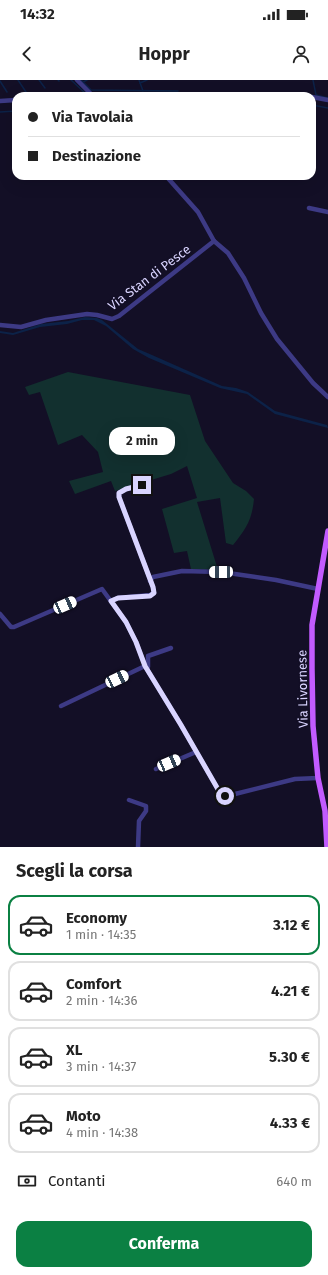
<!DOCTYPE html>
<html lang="it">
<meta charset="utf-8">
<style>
body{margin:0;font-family:"Fira Sans",sans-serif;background:#f2f2f2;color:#222;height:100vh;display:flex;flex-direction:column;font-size:15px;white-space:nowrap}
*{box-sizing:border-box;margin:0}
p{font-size:13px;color:#767676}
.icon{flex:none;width:22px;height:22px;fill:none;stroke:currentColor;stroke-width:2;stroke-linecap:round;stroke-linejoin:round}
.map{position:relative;height:767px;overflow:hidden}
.details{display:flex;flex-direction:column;background:#fff;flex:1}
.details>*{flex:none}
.banner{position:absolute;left:12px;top:12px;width:304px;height:88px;border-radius:12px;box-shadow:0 4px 16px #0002;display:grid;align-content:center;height:88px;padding:0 16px;background:#fff}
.end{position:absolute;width:18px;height:18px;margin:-9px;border:5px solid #d9d4ff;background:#111;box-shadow:0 0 0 2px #111}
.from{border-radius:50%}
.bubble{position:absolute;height:28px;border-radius:12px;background:#fff;box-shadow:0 4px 16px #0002;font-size:13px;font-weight:700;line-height:28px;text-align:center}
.car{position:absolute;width:12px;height:24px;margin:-12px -6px;border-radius:5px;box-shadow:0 0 3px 1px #0007;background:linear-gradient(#fff 24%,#345 0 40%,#fff 0 76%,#345 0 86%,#fff 0)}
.banner b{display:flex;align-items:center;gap:14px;height:38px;font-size:15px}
.banner b+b{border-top:1px solid #e0e0e0}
.banner i{width:10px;height:10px;background:#222}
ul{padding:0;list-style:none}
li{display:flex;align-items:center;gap:12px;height:60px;margin:0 8px 6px;padding:0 8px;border:2px solid #e0e0e0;border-radius:12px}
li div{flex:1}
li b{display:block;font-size:15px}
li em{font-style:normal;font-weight:700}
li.selected{border-color:#0b8043}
li>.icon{width:36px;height:36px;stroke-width:1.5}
h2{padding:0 16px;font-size:18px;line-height:48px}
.pay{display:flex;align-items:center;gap:10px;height:44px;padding:0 16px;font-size:15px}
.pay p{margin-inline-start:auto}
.primary-button{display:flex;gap:8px;margin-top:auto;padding:8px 16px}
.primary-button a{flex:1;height:46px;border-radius:12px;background:#0b8043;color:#fff;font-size:16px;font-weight:700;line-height:46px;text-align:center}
.status{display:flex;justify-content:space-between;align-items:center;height:28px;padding:0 20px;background:#fff;direction:ltr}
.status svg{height:11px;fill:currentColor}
header{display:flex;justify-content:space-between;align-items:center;height:52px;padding:0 16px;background:#fff;font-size:18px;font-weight:700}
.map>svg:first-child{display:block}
.green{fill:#12302f}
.water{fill:#0c2248}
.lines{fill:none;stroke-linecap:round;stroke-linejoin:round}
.stream{stroke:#0c2248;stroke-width:1.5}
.minor{stroke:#3d3a85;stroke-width:4.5}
.major{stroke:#c25bff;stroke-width:5.5}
.route{stroke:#d9d4ff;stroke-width:5}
.labels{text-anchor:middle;stroke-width:3.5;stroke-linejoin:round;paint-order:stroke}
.street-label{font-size:13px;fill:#d9d4ff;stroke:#130f26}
</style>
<div class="status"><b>14:32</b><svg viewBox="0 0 49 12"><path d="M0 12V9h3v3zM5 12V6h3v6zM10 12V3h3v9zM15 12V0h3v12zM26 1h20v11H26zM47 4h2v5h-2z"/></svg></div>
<header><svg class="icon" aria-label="back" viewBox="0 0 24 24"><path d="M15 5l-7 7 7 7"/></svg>Hoppr<svg class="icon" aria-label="person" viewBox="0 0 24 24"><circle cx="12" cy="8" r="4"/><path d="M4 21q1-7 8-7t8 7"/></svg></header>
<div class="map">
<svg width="328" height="767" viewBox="0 0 328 767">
<rect width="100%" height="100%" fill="#130f26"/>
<path class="green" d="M68,292L190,315L205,361L233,403L246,411L254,419C252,440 246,449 233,465L226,463L220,418L197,422L218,490L191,489L187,471L174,473L162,429L197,418L187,386L171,394L115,411L111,401L75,414L69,401L103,392L98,372L82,355L58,365L40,312L29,315L25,307Z"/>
<polygon class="water" points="85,237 97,238 102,240 138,269 152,275 222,306 236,308 248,312 275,331 327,345 328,348 275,334 247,314 220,308 149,278 133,269 106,246 94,240 82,240 67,244 40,247 13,255 0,253 0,251 13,253 41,244 68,241"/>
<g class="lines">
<g class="stream">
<polyline points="18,0 26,12"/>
<polyline points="39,0 45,8"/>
<polyline points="58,0 59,1"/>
<polyline points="71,0 84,12"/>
<polyline points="81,0 91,10 178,11"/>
<polyline points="139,0 143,11"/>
<polyline points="313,0 316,15 328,18"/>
<polyline points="0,1 7,12"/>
<polyline points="83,2 87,0"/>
<polyline points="140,3 147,0"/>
<polyline points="312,25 328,28"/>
<polyline points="0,32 16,31"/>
</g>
<g class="minor">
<polyline points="77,0 92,15"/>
<polyline points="80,16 262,16"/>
<polyline points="312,17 328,20"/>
<polyline points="0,21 16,20"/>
<polyline points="166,96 198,132 214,161 228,173 244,198 261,233 277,259 313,303 328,317"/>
<polyline points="309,128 328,132"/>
<polyline points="0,245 21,247 46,240 87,234 97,235 112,239 119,236 214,161"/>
<polyline points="150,501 153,497 182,491 221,492 276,500 318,509"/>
<polyline points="111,521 118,518 150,515 154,513 153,507 119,417 119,413 126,409 142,405"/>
<polyline points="0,534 11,547 14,547 102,509 126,542 136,562 145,586 181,645 220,713 225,716 231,715 295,699 318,698"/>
<polyline points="148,587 148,576 171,568"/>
<polyline points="61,626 145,586"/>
<polyline points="156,689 196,672"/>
<polyline points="129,720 146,726 146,731 139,741 138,767"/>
</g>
<polyline class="major" points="327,767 325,731 318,698 313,646 312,589 312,545 328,451"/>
</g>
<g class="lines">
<polyline class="route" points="142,405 126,409 119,413 119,417 153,507 154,513 150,516 118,518 111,521 126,542 136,562 145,586 181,645 219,711 225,716"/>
</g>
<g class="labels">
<g class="street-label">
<text transform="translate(149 197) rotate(-37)" y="5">Via Stan di Pesce</text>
<text transform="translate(302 609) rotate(-91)" y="5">Via Livornese</text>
</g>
</g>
</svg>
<i class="end from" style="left:225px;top:716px"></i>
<i class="end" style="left:142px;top:405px"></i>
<div class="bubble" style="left:109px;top:347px;width:66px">2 min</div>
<i class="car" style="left:221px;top:492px;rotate:269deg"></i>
<i class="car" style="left:65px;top:525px;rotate:66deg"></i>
<i class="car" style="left:117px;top:599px;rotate:65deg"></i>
<i class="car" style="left:169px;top:683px;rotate:67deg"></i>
<div class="banner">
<b><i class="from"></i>Via Tavolaia</b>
<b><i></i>Destinazione</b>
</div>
</div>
<section class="details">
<h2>Scegli la corsa</h2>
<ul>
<li class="selected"><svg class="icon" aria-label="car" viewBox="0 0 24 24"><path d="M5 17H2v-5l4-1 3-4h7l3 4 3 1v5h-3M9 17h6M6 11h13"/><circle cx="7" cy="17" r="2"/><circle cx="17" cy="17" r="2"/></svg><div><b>Economy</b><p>1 min · 14:35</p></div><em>3.12 €</em></li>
<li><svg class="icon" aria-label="car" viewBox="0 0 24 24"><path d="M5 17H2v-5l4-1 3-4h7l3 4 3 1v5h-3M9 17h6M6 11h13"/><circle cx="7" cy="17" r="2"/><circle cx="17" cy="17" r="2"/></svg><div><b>Comfort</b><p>2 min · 14:36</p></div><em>4.21 €</em></li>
<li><svg class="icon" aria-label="car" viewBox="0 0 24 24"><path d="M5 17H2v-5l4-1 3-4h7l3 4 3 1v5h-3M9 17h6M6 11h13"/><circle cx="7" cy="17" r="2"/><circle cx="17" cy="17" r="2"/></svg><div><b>XL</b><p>3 min · 14:37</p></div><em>5.30 €</em></li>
<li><svg class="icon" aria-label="car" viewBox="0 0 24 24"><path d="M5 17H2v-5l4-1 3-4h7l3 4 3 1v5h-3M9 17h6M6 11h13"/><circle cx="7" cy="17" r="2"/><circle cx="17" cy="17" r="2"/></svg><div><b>Moto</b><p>4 min · 14:38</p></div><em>4.33 €</em></li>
</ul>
<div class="pay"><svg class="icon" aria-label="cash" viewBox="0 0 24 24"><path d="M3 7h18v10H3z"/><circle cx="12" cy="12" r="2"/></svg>Contanti<p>640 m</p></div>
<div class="primary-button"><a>Conferma</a></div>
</section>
